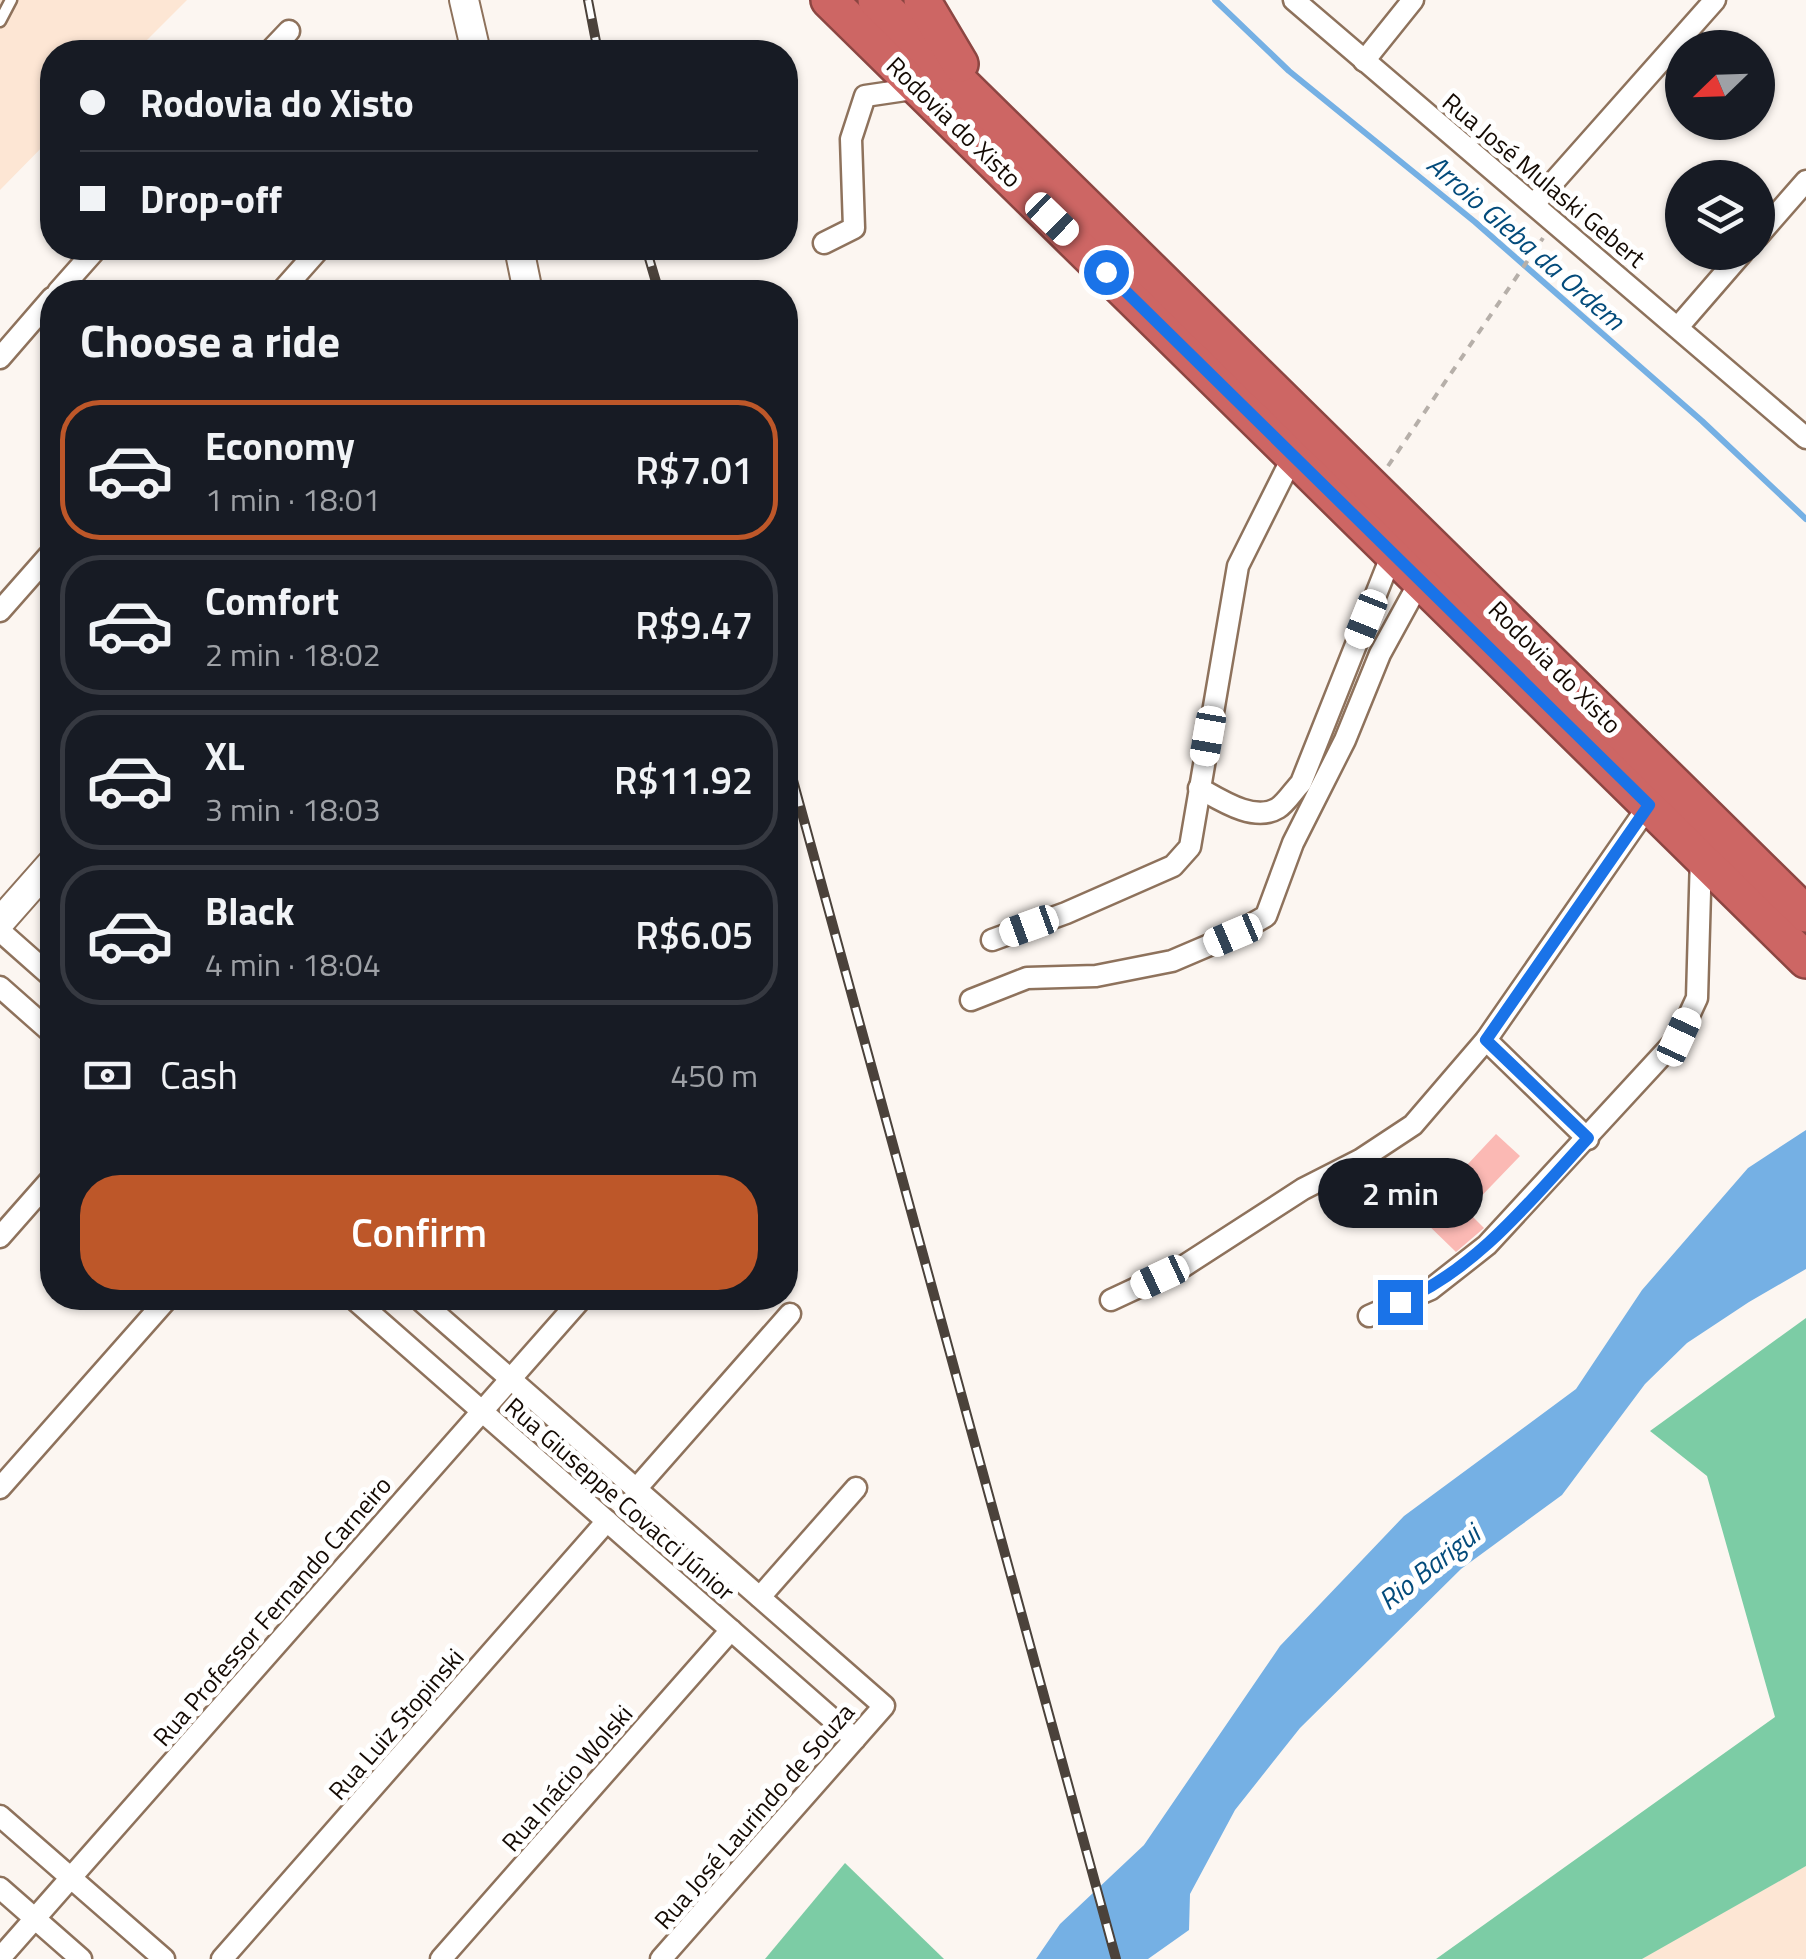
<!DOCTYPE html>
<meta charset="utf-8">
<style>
body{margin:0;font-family:"Titillium Web",sans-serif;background:#20242c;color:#f1f3f6;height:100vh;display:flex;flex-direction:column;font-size:38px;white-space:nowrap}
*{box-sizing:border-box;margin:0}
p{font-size:32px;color:#9ea1a6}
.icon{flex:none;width:55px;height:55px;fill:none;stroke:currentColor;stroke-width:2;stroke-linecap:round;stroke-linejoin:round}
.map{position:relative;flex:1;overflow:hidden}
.details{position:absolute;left:40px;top:280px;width:758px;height:1030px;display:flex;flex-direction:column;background:#171b24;border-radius:40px;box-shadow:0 2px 8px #0004}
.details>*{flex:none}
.top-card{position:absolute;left:40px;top:40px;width:758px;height:220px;border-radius:40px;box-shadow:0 2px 8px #0004;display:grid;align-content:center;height:220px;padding:0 40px;background:#171b24}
.needle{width:65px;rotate:247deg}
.controls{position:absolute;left:1665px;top:30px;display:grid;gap:20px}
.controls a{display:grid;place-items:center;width:110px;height:110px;border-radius:50%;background:#171b24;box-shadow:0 2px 8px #0004;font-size:50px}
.end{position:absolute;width:45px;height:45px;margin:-22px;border:12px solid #1a73e8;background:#fff;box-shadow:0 0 0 5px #fff}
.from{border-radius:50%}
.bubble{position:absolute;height:70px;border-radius:35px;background:#171b24;box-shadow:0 2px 8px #0004;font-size:32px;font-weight:600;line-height:70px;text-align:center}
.car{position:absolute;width:30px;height:60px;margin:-30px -15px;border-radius:12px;box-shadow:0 0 8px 2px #0007;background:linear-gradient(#fff 24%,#345 0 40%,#fff 0 76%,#345 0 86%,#fff 0)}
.top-card b{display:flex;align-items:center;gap:35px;height:95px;font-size:38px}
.top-card b+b{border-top:2px solid #363941}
.top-card i{width:25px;height:25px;background:#f1f3f6}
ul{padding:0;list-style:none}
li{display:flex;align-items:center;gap:30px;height:140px;margin:0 20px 15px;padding:0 20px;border:5px solid #363941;border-radius:40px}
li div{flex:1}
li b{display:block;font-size:38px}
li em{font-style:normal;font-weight:600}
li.active{border-color:#bd5729}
li>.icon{width:90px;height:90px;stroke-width:1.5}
h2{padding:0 40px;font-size:45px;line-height:120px}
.pay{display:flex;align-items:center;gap:25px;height:110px;padding:0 40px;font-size:38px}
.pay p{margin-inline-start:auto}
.button{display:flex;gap:20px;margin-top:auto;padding:20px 40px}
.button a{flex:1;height:115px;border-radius:40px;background:#bd5729;color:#fff;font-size:40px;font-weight:600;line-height:115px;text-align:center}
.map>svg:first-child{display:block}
.built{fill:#fde6d4}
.forest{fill:#7ccca5}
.water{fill:#75b0e4}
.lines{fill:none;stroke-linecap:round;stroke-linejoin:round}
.stream{stroke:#75b0e4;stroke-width:6}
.building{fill:#fbb9b4}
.lane-casing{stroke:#8e725c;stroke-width:15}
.street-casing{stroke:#8e725c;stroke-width:25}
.secondary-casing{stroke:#8e725c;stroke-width:32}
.highway-casing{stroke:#8c4642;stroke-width:40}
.path{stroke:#b6afa9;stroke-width:4;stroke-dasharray:8 8;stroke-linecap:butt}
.lane{stroke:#fff;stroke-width:10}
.street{stroke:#fff;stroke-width:20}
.secondary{stroke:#fff;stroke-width:28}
.highway{stroke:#cd6664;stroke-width:35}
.rail-casing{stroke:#4b423b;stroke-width:10}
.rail{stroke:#fff;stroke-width:6;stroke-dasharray:19;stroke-linecap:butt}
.route{stroke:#1a73e8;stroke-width:12}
.labels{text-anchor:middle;stroke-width:10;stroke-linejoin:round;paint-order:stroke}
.street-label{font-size:25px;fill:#140a03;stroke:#fff}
.water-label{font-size:28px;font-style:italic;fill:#034b7b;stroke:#fff}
</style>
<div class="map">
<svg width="1806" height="1959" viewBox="0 0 1806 1959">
<rect width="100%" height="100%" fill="#fcf6f1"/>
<g class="built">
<polygon points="0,0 187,0 135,52 52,52 52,137 0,190"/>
<polygon points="1806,1866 1806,1959 1642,1959 1660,1948"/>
</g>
<g class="forest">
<polygon points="1806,1318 1806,1866 1642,1959 1436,1959 1775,1717 1707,1476 1650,1431"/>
<polygon points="845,1863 944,1959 765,1959"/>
</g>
<polygon class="water" points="1806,1130 1806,1269 1749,1302 1687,1343 1645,1384 1562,1495 1461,1569 1300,1728 1235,1810 1190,1894 1189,1930 1148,1959 1036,1959 1060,1924 1144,1845 1280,1646 1404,1516 1576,1389 1642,1290 1748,1168"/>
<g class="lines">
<polyline class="stream" points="1215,0 1289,71 1475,222 1702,421 1806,519"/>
</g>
<g class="building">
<polygon points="1496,1134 1520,1156 1467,1211 1484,1228 1456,1252 1422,1219 1457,1184 1453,1180"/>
<polygon points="1375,1185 1396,1208 1383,1220 1361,1197"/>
</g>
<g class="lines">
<g class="lane-casing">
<polyline id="lane" points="0,21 11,0"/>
</g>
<g class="street-casing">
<g id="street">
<polyline points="1294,0 1806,438"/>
<polyline points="269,52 289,31"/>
<polyline points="1364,61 1413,0"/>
<polyline points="1534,204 1715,0"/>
<polyline points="1758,236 1806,181"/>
<polyline points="824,243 854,228 851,139 865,96 919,88"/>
<polyline points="58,292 97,248"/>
<polyline points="281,292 320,248"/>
<polyline points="1678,327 1743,252"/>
<polyline points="0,358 52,298"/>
<polyline points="0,611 52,552"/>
<path d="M1199,788C1219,799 1254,823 1278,808C1286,803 1294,790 1301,783L1392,554"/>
<polyline points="0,931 52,977"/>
<polyline points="992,940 1066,913 1173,866 1190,847 1238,566 1293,456"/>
<polyline points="0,987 52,1033"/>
<polyline points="971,1000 1027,978 1096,976 1172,961 1233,935 1266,916 1293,843 1345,740 1380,654 1420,581"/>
<polyline points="1486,1040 1588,1139"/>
<polyline points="0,1237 52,1178"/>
<polyline points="353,1298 855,1739"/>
<polyline points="418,1298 884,1706 661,1959"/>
<polyline points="1111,1300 1184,1266 1303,1189 1360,1160 1413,1125 1486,1040 1649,805"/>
<polyline points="1369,1316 1431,1289 1487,1245 1679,1037 1697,998 1701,856"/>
<polyline points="0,1488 168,1298"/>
<polyline points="636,1489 790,1314"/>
<polyline points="760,1597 856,1488"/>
<polyline points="0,1816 164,1959"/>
<polyline points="0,1888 81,1959"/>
<polyline points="0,1958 582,1298"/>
<polyline points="222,1959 607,1521"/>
<polyline points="441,1959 731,1630"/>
</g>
</g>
<g class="secondary-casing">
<g id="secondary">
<polyline points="464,0 476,52"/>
<polyline points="519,248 528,292"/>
<polyline points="0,922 52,863"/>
</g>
</g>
<g class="highway-casing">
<g id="highway">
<polyline points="829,0 1806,960"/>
<polyline points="876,0 1806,914"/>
<polyline points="922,0 960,64"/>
</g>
</g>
<polyline class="path" points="1388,466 1543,238"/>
<use href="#lane" class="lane"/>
<use href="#street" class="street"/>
<use href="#secondary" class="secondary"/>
<use href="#highway" class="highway"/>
<g class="rail-casing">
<g id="rail">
<polyline points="588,0 598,52"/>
<polyline points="646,248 659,292"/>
<polyline points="785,751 1116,1959"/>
</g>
</g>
<use href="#rail" class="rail"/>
</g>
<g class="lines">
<path class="route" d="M1106,272L1649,805L1486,1040L1588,1138C1532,1199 1477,1269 1400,1302"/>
</g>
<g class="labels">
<g class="street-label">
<text transform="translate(954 122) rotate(44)" y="9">Rodovia do Xisto</text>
<text transform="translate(1544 180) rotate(40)" y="9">Rua José Mulaski Gebert</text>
<text transform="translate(1555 667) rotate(45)" y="9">Rodovia do Xisto</text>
<text transform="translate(620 1499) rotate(41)" y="9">Rua Giuseppe Covacci Júnior</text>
<text transform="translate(272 1611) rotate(-49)" y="9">Rua Professor Fernando Carneiro</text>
<text transform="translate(396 1724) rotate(-49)" y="9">Rua Luiz Stopinski</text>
<text transform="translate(567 1778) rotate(-49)" y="9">Rua Inácio Wolski</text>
<text transform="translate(754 1816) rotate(-49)" y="9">Rua José Laurindo de Souza</text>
</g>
<g class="water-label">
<text transform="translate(1526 242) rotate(41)" y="10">Arroio Gleba da Ordem</text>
<text transform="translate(1429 1567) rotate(-38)" y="10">Rio Barigui</text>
</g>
</g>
</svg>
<div class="controls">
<a><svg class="needle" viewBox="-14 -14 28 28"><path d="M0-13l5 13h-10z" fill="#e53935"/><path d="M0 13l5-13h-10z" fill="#9ea1a6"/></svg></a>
<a><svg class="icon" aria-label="layers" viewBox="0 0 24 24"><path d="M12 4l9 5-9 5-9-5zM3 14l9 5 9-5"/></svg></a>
</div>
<i class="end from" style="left:1106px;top:272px"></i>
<i class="end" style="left:1400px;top:1302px"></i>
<div class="bubble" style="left:1318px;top:1158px;width:165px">2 min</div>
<i class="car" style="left:1052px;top:219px;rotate:134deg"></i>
<i class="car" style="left:1366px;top:619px;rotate:202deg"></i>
<i class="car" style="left:1208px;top:736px;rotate:190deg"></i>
<i class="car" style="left:1029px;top:926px;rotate:250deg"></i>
<i class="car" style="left:1233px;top:935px;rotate:247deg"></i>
<i class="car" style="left:1679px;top:1037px;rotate:25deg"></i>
<i class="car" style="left:1160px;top:1277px;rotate:245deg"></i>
<div class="top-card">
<b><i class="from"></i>Rodovia do Xisto</b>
<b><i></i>Drop-off</b>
</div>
<section class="details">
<h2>Choose a ride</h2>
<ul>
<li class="active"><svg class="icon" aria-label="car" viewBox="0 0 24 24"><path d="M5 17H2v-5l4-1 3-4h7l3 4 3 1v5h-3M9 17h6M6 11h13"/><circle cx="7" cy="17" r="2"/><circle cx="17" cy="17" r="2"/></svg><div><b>Economy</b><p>1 min · 18:01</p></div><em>R$7.01</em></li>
<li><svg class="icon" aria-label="car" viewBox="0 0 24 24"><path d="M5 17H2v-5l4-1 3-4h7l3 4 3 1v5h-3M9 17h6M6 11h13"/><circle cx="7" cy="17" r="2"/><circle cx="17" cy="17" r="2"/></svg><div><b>Comfort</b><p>2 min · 18:02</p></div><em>R$9.47</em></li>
<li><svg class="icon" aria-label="car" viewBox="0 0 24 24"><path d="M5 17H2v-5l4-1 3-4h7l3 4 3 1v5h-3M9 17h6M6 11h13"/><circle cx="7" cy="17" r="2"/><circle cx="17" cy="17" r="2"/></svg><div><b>XL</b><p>3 min · 18:03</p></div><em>R$11.92</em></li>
<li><svg class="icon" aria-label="car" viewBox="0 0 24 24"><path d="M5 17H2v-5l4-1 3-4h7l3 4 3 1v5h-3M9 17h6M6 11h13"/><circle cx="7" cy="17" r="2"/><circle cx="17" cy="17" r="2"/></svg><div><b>Black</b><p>4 min · 18:04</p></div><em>R$6.05</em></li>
</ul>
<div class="pay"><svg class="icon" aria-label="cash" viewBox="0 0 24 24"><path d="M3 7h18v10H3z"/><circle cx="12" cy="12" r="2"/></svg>Cash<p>450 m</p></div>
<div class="button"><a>Confirm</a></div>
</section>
</div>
